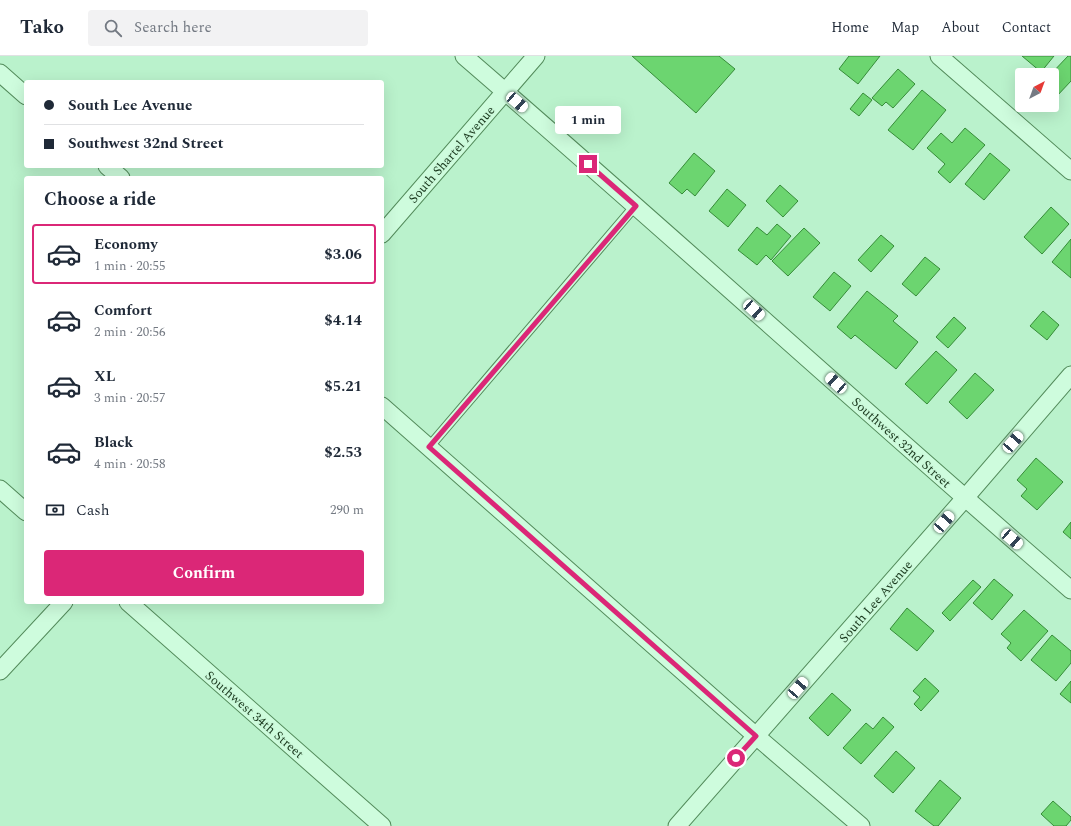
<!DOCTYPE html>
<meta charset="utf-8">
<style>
body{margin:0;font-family:Spectral,serif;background:#f2f2f3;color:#1f2937;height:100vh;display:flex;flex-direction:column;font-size:15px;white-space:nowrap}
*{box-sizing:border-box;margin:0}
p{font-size:13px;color:#747a83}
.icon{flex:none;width:22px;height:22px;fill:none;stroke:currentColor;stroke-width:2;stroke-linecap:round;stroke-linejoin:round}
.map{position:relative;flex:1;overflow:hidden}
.panel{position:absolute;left:24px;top:120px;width:360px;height:428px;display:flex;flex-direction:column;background:#fff;border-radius:4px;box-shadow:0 4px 16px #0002}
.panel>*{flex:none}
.top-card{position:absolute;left:24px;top:24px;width:360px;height:88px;border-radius:4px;box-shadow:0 4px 16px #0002;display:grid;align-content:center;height:88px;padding:0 20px;background:#fff}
.needle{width:26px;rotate:41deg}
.tools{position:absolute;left:1015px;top:12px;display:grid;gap:8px}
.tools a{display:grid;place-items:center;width:44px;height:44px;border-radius:4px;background:#fff;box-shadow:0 4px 16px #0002;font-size:20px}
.end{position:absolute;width:18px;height:18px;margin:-9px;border:5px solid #db2777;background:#fff;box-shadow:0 0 0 2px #fff}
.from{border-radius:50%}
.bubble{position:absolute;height:28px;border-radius:4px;background:#fff;box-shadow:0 4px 16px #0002;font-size:13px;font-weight:700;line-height:28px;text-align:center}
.car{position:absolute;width:12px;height:24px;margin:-12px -6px;border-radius:5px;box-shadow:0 0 3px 1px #0007;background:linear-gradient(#fff 24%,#345 0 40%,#fff 0 76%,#345 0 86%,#fff 0)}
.top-card b{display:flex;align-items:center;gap:14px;height:38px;font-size:15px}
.top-card b+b{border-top:1px solid #e0e1e3}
.top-card i{width:10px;height:10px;background:#1f2937}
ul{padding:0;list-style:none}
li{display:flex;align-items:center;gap:12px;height:60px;margin:0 8px 6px;padding:0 12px;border:2px solid transparent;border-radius:4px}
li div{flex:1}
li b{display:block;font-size:15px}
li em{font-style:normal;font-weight:700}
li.selected{border-color:#db2777}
li>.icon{width:36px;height:36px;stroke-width:1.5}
h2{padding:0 20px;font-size:18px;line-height:48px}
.pay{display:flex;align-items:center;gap:10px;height:44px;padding:0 20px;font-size:15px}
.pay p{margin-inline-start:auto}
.button{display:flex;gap:8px;margin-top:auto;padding:8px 20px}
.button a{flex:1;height:46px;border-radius:4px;background:#db2777;color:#fff;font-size:16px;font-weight:700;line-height:46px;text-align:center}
header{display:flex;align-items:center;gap:24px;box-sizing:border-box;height:56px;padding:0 20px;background:#fff;border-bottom:1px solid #e0e1e3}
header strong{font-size:19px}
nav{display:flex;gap:22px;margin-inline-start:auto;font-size:14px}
.search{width:280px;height:36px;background:#f2f2f3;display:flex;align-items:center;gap:10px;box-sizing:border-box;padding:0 14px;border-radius:4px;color:#747a83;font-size:15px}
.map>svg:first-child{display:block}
.building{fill:#6cd570;stroke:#368c38}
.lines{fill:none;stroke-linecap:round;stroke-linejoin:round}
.service-casing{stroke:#538b5b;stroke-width:11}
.minor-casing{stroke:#538b5b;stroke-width:19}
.service{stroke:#cefcdd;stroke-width:9}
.minor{stroke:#cefcdd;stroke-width:17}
.route{stroke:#db2777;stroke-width:5}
.labels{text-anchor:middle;stroke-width:3;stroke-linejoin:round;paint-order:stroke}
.street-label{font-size:13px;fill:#1a381d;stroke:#cbf9da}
</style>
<header>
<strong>Tako</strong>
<div class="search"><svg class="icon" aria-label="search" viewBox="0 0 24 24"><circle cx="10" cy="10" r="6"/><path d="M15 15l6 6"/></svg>Search here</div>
<nav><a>Home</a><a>Map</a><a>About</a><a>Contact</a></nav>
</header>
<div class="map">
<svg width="1071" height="770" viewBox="0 0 1071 770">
<rect width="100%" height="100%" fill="#baf2cc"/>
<g class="building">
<polygon points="632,0 719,0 735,13 696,57"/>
<polygon points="849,0 880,0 858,28 839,13"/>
<polygon points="1022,0 1054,0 1041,16"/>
<polygon points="1068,0 1071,0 1071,25 1056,41 1052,37 1052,19 1050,19"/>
<polygon points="898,13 915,28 893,52 886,46 882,50 872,42"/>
<polygon points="922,34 946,54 913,94 888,74"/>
<polygon points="863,37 872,44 859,60 850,53"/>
<polygon points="965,72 985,89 950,127 938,116 945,108 927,92 941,77 952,87"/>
<polygon points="694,97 715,115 695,140 687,133 682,138 669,127"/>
<polygon points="990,97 1010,114 984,144 965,128"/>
<polygon points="780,129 798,145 783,161 766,145"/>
<polygon points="727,133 746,149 728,171 709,155"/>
<polygon points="1051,151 1069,168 1042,198 1024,181"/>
<polygon points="777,168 791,180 771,204 766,199 757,209 738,194 757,171 767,179"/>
<polygon points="804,172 820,187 788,220 772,205"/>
<polygon points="881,179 894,190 871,216 858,204"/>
<polygon points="1071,183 1071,222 1052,206"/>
<polygon points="925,201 940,213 916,240 902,228"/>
<polygon points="834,216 851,230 830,255 813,241"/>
<polygon points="867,235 898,260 893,265 918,286 896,313 855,279 851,283 837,271"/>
<polygon points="1043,255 1059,269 1047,284 1030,270"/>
<polygon points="954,261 966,272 948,292 936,281"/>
<polygon points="936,295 957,314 927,348 905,328"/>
<polygon points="975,317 994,334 967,363 949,346"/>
<polygon points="1036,402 1063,426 1037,454 1021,440 1027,433 1017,424"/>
<polygon points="1071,466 1071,483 1063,476"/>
<polygon points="994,523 1013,539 992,564 973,547"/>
<polygon points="973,524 981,531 950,565 942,557"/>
<polygon points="907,552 934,575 917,595 890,573"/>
<polygon points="1024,554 1048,575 1021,605 1007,592 1011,587 1001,578"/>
<polygon points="1052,579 1071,595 1071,607 1056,625 1031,604"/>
<polygon points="925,622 939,635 921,655 914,648 920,641 913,635"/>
<polygon points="1071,625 1071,647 1060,638"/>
<polygon points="832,637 851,654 828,680 809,662"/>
<polygon points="883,661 894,671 861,708 843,692 866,667 873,673"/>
<polygon points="896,695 915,712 893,737 874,720"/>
<polygon points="940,724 961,742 938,770 934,770 915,755"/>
<polygon points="1053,745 1071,761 1071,764 1066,770 1054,770 1041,758"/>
</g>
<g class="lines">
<g class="service-casing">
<polyline id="service" points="429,391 636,149"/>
</g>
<g class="minor-casing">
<g id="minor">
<path d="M464,0C668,176 867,358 1071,534"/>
<polyline points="939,0 1071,115"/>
<polyline points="0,17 26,40"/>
<polyline points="107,110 121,122"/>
<polyline points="382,178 536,0"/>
<polyline points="382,350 756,680 861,770"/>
<polyline points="0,433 26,456"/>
<polyline points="128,546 382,770"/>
<polyline points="0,615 64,546"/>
<polyline points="677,770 965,442 1071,319"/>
</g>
</g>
<use href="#service" class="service"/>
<use href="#minor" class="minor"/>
</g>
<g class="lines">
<polyline class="route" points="588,108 636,150 429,391 756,680 736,702"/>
</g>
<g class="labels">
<g class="street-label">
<text transform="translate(451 98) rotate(-49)" y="5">South Shartel Avenue</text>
<text transform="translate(902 386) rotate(42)" y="5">Southwest 32nd Street</text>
<text transform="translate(875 545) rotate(-49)" y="5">South Lee Avenue</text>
<text transform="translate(255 658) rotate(41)" y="5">Southwest 34th Street</text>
</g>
</g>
</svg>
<div class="tools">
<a><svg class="needle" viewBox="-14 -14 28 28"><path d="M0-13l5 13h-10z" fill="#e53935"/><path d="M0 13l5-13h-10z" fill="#747a83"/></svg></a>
</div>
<i class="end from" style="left:736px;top:702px"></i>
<i class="end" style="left:588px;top:108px"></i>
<div class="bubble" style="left:555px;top:50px;width:66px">1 min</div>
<i class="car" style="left:517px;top:46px;rotate:131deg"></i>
<i class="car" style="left:754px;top:254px;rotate:132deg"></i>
<i class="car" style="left:836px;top:327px;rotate:312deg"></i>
<i class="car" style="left:1013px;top:386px;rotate:41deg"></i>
<i class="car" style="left:944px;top:466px;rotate:41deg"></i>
<i class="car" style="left:1012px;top:483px;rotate:131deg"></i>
<i class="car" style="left:798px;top:632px;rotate:41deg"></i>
<div class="top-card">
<b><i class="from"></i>South Lee Avenue</b>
<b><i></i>Southwest 32nd Street</b>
</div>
<section class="panel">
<h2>Choose a ride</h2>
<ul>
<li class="selected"><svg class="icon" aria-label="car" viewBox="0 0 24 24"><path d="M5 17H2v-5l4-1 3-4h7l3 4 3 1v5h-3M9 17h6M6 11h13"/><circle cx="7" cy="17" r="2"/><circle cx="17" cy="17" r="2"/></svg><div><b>Economy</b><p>1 min · 20:55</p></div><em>$3.06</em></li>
<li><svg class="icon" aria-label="car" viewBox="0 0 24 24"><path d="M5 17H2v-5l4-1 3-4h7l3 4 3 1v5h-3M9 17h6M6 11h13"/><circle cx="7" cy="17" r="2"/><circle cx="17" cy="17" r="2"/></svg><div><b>Comfort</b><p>2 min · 20:56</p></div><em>$4.14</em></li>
<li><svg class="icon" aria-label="car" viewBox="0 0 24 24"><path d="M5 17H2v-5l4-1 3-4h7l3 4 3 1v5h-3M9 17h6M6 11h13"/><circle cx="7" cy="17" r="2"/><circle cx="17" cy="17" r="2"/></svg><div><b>XL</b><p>3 min · 20:57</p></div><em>$5.21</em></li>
<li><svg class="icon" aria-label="car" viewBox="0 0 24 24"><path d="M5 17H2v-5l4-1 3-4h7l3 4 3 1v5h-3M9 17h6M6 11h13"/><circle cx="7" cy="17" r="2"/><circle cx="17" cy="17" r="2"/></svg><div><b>Black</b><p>4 min · 20:58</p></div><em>$2.53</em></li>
</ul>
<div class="pay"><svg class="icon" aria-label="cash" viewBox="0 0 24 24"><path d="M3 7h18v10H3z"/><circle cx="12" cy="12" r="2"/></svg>Cash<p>290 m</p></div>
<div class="button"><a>Confirm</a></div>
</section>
</div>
